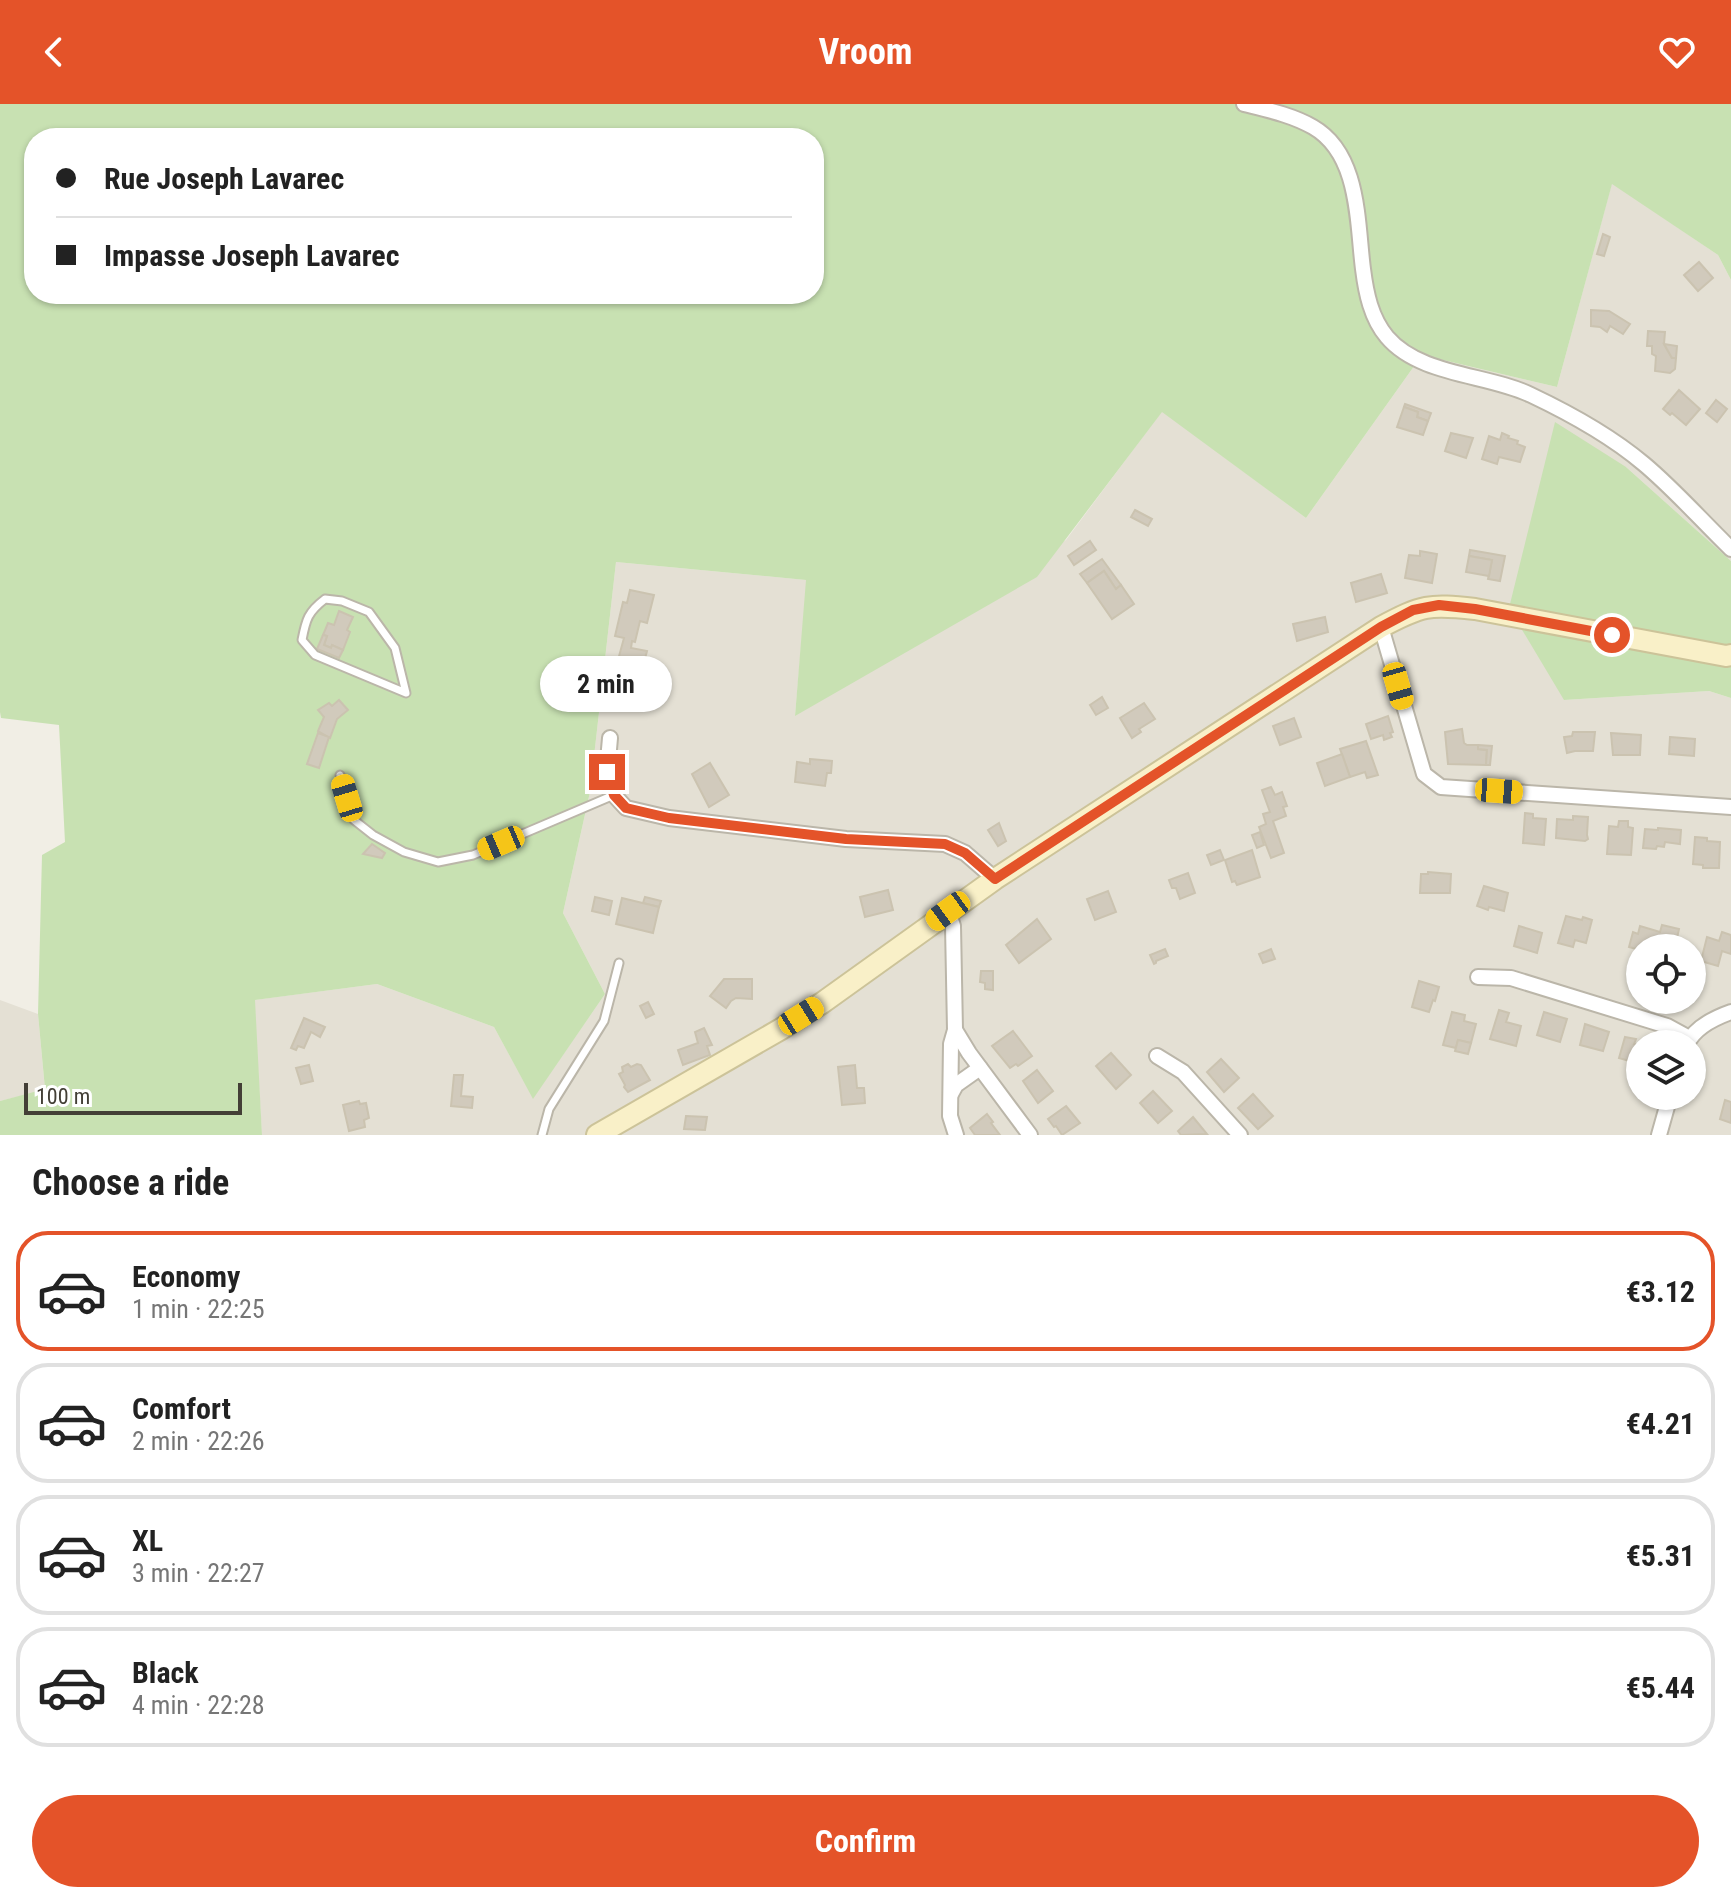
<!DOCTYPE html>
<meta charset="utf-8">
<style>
body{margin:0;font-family:"Roboto Condensed",sans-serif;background:#f6f6f6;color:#222;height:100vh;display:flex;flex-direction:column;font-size:30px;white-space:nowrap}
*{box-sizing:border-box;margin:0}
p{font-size:26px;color:#767676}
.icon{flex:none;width:44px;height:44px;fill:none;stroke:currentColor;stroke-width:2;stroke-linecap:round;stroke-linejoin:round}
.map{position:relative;height:1031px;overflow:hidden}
.sheet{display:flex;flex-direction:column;background:#fff;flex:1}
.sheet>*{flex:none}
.guide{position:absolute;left:24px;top:24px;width:800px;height:176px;border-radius:32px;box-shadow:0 2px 6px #0004;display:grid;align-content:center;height:176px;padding:0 32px;background:#fff}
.controls{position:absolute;left:1626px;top:830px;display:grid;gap:16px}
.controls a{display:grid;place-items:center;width:80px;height:80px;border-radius:50%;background:#fff;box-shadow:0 2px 6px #0004;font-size:40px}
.scale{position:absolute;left:24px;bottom:20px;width:218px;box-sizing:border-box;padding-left:8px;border:4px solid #433f36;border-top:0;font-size:22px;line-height:28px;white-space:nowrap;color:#433f36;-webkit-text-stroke:6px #fff;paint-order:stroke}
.end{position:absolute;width:36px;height:36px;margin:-18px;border:10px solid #e45329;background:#fff;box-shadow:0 0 0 4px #fff}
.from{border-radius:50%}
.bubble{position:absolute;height:56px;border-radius:28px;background:#fff;box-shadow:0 2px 6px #0004;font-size:26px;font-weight:700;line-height:56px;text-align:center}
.car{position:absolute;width:24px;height:48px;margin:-24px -12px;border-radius:10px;box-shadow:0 0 6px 2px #0007;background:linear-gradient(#f5c518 24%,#345 0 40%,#f5c518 0 76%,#345 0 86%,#f5c518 0)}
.guide b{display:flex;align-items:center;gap:28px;height:76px;font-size:30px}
.guide b+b{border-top:2px solid #e0e0e0}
.guide i{width:20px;height:20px;background:#222}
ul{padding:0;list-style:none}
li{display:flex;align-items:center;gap:24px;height:120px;margin:0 16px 12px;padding:0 16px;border:4px solid #e0e0e0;border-radius:32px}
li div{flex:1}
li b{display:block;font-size:30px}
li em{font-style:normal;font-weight:700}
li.active{border-color:#e45329}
li>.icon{width:72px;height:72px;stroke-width:1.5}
h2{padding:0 32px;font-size:36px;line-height:96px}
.action{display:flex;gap:16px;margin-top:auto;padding:16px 32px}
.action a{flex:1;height:92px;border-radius:48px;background:#e45329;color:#fff;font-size:32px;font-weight:700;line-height:92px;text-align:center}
header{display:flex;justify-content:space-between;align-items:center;height:104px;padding:0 32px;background:#e45329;color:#fff;font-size:36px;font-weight:700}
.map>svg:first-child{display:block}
.residential{fill:#e4e0d4;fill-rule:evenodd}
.green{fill:#c8e1b2;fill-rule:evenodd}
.building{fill:#d1cabc;stroke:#cbc3b0;stroke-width:2}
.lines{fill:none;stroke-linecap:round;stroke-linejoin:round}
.lane-casing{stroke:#bbb6a9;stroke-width:11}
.street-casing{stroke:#bbb6a9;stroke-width:18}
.secondary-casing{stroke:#ccc399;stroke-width:24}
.lane{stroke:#fff;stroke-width:7}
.street{stroke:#fff;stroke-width:14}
.secondary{stroke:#f9f0c8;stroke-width:20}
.route{stroke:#e45329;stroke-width:10}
</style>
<header><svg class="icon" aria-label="back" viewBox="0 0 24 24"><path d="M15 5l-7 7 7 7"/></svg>Vroom<svg class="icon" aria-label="heart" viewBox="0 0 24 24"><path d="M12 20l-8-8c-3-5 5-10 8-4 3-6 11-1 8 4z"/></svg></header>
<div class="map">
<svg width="1731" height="1031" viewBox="0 0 1731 1031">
<rect width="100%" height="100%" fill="#f1eee5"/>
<g class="residential">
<path d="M1612,79L1718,151L1731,176V457L1626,363L1564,596L1709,587L1731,594V1031H262L254,896L377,880L494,923L533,994L605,890L563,809L590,688L616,458L807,476L795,611L1066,436L1162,307L1306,414L1422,251L1557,283ZM1640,844H1692V896H1640ZM1640,940H1692V992H1640Z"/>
<polygon points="0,896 38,910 45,986 0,997"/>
</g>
<g class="green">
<path d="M0,0H1731V176L1718,151L1612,80L1557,283L1422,251L1306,414L1162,308L1037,473L795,612L806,476L616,458L590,688L563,809L605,890L533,995L494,923L377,880L255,896L262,1031H0V997L45,985L38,910L42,751L65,738L59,621L1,614L0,608ZM34,34H814V190H34Z"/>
<polygon points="1555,318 1626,363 1731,457 1731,594 1709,587 1564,596 1509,504"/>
</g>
<g class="building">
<polygon points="1603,130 1610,133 1604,152 1597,150"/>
<polygon points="1699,158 1713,174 1698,187 1684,171"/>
<polygon points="1591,206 1609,207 1630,220 1623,230 1610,222 1607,228 1600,223 1591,222"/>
<polygon points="1648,227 1665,228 1664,240 1672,254 1676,254 1675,265 1670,269 1655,267 1656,252 1652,250 1652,242 1647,242"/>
<polygon points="1664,240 1677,242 1676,254 1672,254"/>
<polygon points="1679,286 1700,305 1686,321 1672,309 1670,311 1663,305"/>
<polygon points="1716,296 1727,305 1717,318 1706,309"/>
<polygon points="1405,300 1431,309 1428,317 1417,313 1418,308 1404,303"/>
<polygon points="1404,303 1418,308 1417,313 1428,317 1423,331 1397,323"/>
<polygon points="1451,329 1473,334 1466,354 1445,347"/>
<polygon points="1502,329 1509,332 1508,334 1518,337 1517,340 1525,343 1520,358 1499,353 1497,360 1482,355 1489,332 1500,336"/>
<polygon points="1135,406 1152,415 1148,422 1131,413"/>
<polygon points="1090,437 1096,446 1074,461 1068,452"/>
<polygon points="1470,446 1505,452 1500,477 1488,475 1492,456 1469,452"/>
<polygon points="1420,447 1437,450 1432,479 1405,474 1409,451 1420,452"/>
<polygon points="1469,452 1492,456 1489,472 1466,468"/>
<polygon points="1102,455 1121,481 1116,485 1104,467 1087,479 1080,470"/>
<polygon points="1104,467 1116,485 1121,481 1134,500 1112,515 1087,479"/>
<polygon points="1381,470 1387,489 1356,498 1351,479"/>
<polygon points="630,486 654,491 647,519 640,517 635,538 632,537 631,544 647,547 643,562 618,556 624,534 615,532 623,498 627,499"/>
<polygon points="339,507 353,513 347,526 350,528 343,546 332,541 331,544 324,541 327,532 323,531 328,519 334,521"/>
<polygon points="1325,513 1328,528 1297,537 1293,520"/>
<polygon points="323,531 327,532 324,541 331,544 332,541 343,546 339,554 317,545"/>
<polygon points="1102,593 1108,604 1096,611 1090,601"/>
<polygon points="339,596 348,606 337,615 330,634 318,627 324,613 318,606 329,599 332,602"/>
<polygon points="1144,599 1155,615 1139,625 1141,628 1132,634 1120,614"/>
<polygon points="1388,612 1393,628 1390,629 1392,633 1384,636 1383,631 1371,635 1366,620"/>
<polygon points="1294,614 1301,633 1280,641 1273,622"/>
<polygon points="1462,625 1464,639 1467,641 1478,641 1478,645 1487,646 1486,661 1448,660 1445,628"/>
<polygon points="1573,628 1595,628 1593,647 1575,647 1567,649 1564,633 1572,632"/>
<polygon points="318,629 329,633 319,664 307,660"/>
<polygon points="1611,629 1641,631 1640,651 1613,651"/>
<polygon points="1670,633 1695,635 1694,652 1669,650"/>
<polygon points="1366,637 1378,671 1367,674 1365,668 1350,673 1340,645"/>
<polygon points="1478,641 1492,642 1490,661 1486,661 1487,646 1478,645"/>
<polygon points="1342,650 1350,673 1325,682 1317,659"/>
<polygon points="810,655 832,657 831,669 827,669 825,682 795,678 797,658 810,660"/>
<polygon points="710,659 729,691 709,703 692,670"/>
<polygon points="1271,683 1275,691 1282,688 1287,702 1283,703 1286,712 1273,717 1284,749 1271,754 1259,723 1266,720 1263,710 1270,708 1262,686"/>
<polygon points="1525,709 1533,710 1533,714 1546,715 1544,741 1523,739"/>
<polygon points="1573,712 1588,713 1587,731 1588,735 1585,737 1556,734 1557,715 1573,716"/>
<polygon points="1619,717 1628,717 1628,723 1633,724 1631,751 1607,750 1609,722 1618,723"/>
<polygon points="999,719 1006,737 998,742 988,726"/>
<polygon points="1658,724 1681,726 1680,740 1665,738 1664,743 1657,742 1656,745 1643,744 1645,725 1658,726"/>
<polygon points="1260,728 1264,741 1257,744 1252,731"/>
<polygon points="1695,733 1707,734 1707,737 1720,738 1719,764 1703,764 1703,761 1693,760"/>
<polygon points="372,740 385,749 382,754 363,750"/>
<polygon points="1220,746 1224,756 1211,761 1207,751"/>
<polygon points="1252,746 1260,773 1237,781 1235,777 1232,778 1225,756"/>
<polygon points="1428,768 1451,770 1450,789 1420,789 1421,770 1428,770"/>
<polygon points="1188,769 1195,789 1180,795 1176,784 1172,784 1169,776"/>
<polygon points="1484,782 1508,789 1504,807 1489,803 1488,806 1477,802"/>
<polygon points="888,786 893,806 865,813 860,793"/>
<polygon points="1108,787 1116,808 1095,816 1087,795"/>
<polygon points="595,793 612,797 609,811 592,807"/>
<polygon points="645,793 661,797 659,803 643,799"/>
<polygon points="622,794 659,803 653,829 616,820"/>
<polygon points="1566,812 1582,816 1583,813 1592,816 1586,839 1575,836 1573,843 1558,839"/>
<polygon points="1037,815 1051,835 1019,859 1006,841"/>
<polygon points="1662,821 1679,825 1675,843 1657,838 1656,844 1640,844 1640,846 1629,843 1633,828 1638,830 1640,822 1660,828"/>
<polygon points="1519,822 1542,829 1537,849 1514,842"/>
<polygon points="1722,828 1731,831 1731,850 1722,847 1718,862 1701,857 1707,833 1719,837"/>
<polygon points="1165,845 1168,852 1156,857 1156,859 1154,860 1150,851"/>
<polygon points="1271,845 1275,855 1263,859 1259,850"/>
<polygon points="981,867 993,867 993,886 985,885 985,879 980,878"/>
<polygon points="724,875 752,875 752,895 736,894 731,897 726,904 710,892"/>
<polygon points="1419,877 1439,883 1435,897 1433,896 1429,908 1412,903"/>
<polygon points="648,898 654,910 646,914 640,902"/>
<polygon points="1499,906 1509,909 1506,918 1521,922 1516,942 1490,935"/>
<polygon points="1452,908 1465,911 1464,917 1476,920 1471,939 1458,936 1456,944 1443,941"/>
<polygon points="1544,908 1567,915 1560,938 1537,931"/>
<polygon points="304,914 325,923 320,933 311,928 304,944 298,942 296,946 291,944"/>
<polygon points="1585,920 1609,928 1603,947 1580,941"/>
<polygon points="704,924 712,941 707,942 710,951 683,961 678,946 698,939 695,928"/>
<polygon points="1013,927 1032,952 1018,962 1016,960 1010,964 992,942"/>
<polygon points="1625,933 1636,935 1634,940 1640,941 1640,960 1619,954"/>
<polygon points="1458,936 1471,939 1468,950 1455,947"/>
<polygon points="1111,949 1131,971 1116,985 1096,962"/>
<polygon points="1221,955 1239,974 1224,988 1207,968"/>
<polygon points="628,960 631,963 637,960 641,961 650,976 628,988 624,983 625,981 619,970 623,968 622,963"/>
<polygon points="309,961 313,977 301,980 296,964"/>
<polygon points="855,961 857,984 864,984 865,999 842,1001 838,963"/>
<polygon points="1037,966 1053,987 1038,999 1023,977"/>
<polygon points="454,971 463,971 461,992 473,993 472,1004 451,1002"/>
<polygon points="1153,987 1172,1007 1158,1019 1140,999"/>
<polygon points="1253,990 1273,1012 1258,1025 1238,1004"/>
<polygon points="1725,996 1731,998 1731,1019 1720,1015"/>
<polygon points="359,997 360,1000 366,999 369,1014 364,1016 365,1023 349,1027 343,1001"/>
<polygon points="1066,1002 1080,1019 1062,1031 1056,1022 1054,1023 1048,1015"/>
<polygon points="987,1010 993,1018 991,1019 1000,1031 975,1031 970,1024"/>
<polygon points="686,1012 707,1013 705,1026 684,1025"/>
<polygon points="1193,1013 1207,1030 1181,1031 1178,1027"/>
</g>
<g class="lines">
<g class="lane-casing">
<g id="lane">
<path d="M325,495L342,497L369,508L395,544L406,589L315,551L302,536C306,515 308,508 325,495Z"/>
<polyline points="340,671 354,716 373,731 404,748 438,758 473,751 614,691"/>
<polyline points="542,1031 549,1005 604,917 619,859"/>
</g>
</g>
<g class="street-casing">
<g id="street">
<path d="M1244,0C1268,6 1292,11 1313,23C1360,50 1357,119 1363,165C1366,189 1371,214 1387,233C1420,272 1488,270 1531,291C1569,309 1612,333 1644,360C1675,386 1702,417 1731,445"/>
<polyline points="1381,523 1424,670 1441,683 1731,703"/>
<polyline points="610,634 607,668 614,691 626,704 669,714 846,735 945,740 965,749 995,775"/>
<polyline points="948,807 953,822 955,926 951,940 950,1012 956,1031"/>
<polyline points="1478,873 1511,874 1667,922 1689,934"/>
<polyline points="955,926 969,949 1030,1031"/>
<path d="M1687,940C1695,923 1714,914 1731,908"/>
<polyline points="1157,952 1183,968 1240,1031"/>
<polyline points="951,990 956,981 980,964"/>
<polyline points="1659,1031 1670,992"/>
</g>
</g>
<g class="secondary-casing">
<path id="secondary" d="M597,1031L781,925L822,899L995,775L1381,523C1422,501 1429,500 1475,505L1726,552L1731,551"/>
</g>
<use href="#lane" class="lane"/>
<use href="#street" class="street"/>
<use href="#secondary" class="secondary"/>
</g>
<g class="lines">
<polyline class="route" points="607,668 614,691 626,704 669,714 846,735 945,740 965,749 995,775 1381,523 1413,506 1439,501 1475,505 1612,531"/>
</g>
</svg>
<div class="controls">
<a><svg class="icon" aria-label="locate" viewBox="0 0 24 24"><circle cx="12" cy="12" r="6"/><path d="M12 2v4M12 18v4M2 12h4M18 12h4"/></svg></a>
<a><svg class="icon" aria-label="layers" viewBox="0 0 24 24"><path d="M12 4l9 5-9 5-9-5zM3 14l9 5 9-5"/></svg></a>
</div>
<div class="scale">100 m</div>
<i class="end from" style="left:1612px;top:531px"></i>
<i class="end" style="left:607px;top:668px"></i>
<div class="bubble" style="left:540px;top:552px;width:132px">2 min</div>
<i class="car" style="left:1398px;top:582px;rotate:164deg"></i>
<i class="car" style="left:1499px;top:687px;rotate:94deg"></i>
<i class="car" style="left:347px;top:694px;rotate:343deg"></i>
<i class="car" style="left:501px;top:739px;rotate:247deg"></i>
<i class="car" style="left:948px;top:807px;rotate:234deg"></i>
<i class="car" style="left:801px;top:912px;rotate:58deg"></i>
<div class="guide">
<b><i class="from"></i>Rue Joseph Lavarec</b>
<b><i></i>Impasse Joseph Lavarec</b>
</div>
</div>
<section class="sheet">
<h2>Choose a ride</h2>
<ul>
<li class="active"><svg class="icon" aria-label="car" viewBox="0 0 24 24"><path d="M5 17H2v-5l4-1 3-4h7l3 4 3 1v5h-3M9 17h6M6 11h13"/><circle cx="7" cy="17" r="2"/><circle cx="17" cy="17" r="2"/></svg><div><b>Economy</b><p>1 min · 22:25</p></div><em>€3.12</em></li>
<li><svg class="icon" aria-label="car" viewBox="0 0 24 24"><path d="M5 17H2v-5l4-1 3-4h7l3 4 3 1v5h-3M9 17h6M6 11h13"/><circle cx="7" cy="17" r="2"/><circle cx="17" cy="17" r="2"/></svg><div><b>Comfort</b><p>2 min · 22:26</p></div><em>€4.21</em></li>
<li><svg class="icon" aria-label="car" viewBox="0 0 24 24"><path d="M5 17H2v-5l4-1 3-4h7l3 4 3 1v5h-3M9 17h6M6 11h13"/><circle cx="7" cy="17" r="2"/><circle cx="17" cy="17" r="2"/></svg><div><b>XL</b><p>3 min · 22:27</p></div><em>€5.31</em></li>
<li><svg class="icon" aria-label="car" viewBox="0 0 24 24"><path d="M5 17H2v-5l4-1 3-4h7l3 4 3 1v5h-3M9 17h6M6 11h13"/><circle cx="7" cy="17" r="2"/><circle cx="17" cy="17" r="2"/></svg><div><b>Black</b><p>4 min · 22:28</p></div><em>€5.44</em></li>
</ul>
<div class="action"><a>Confirm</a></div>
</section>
